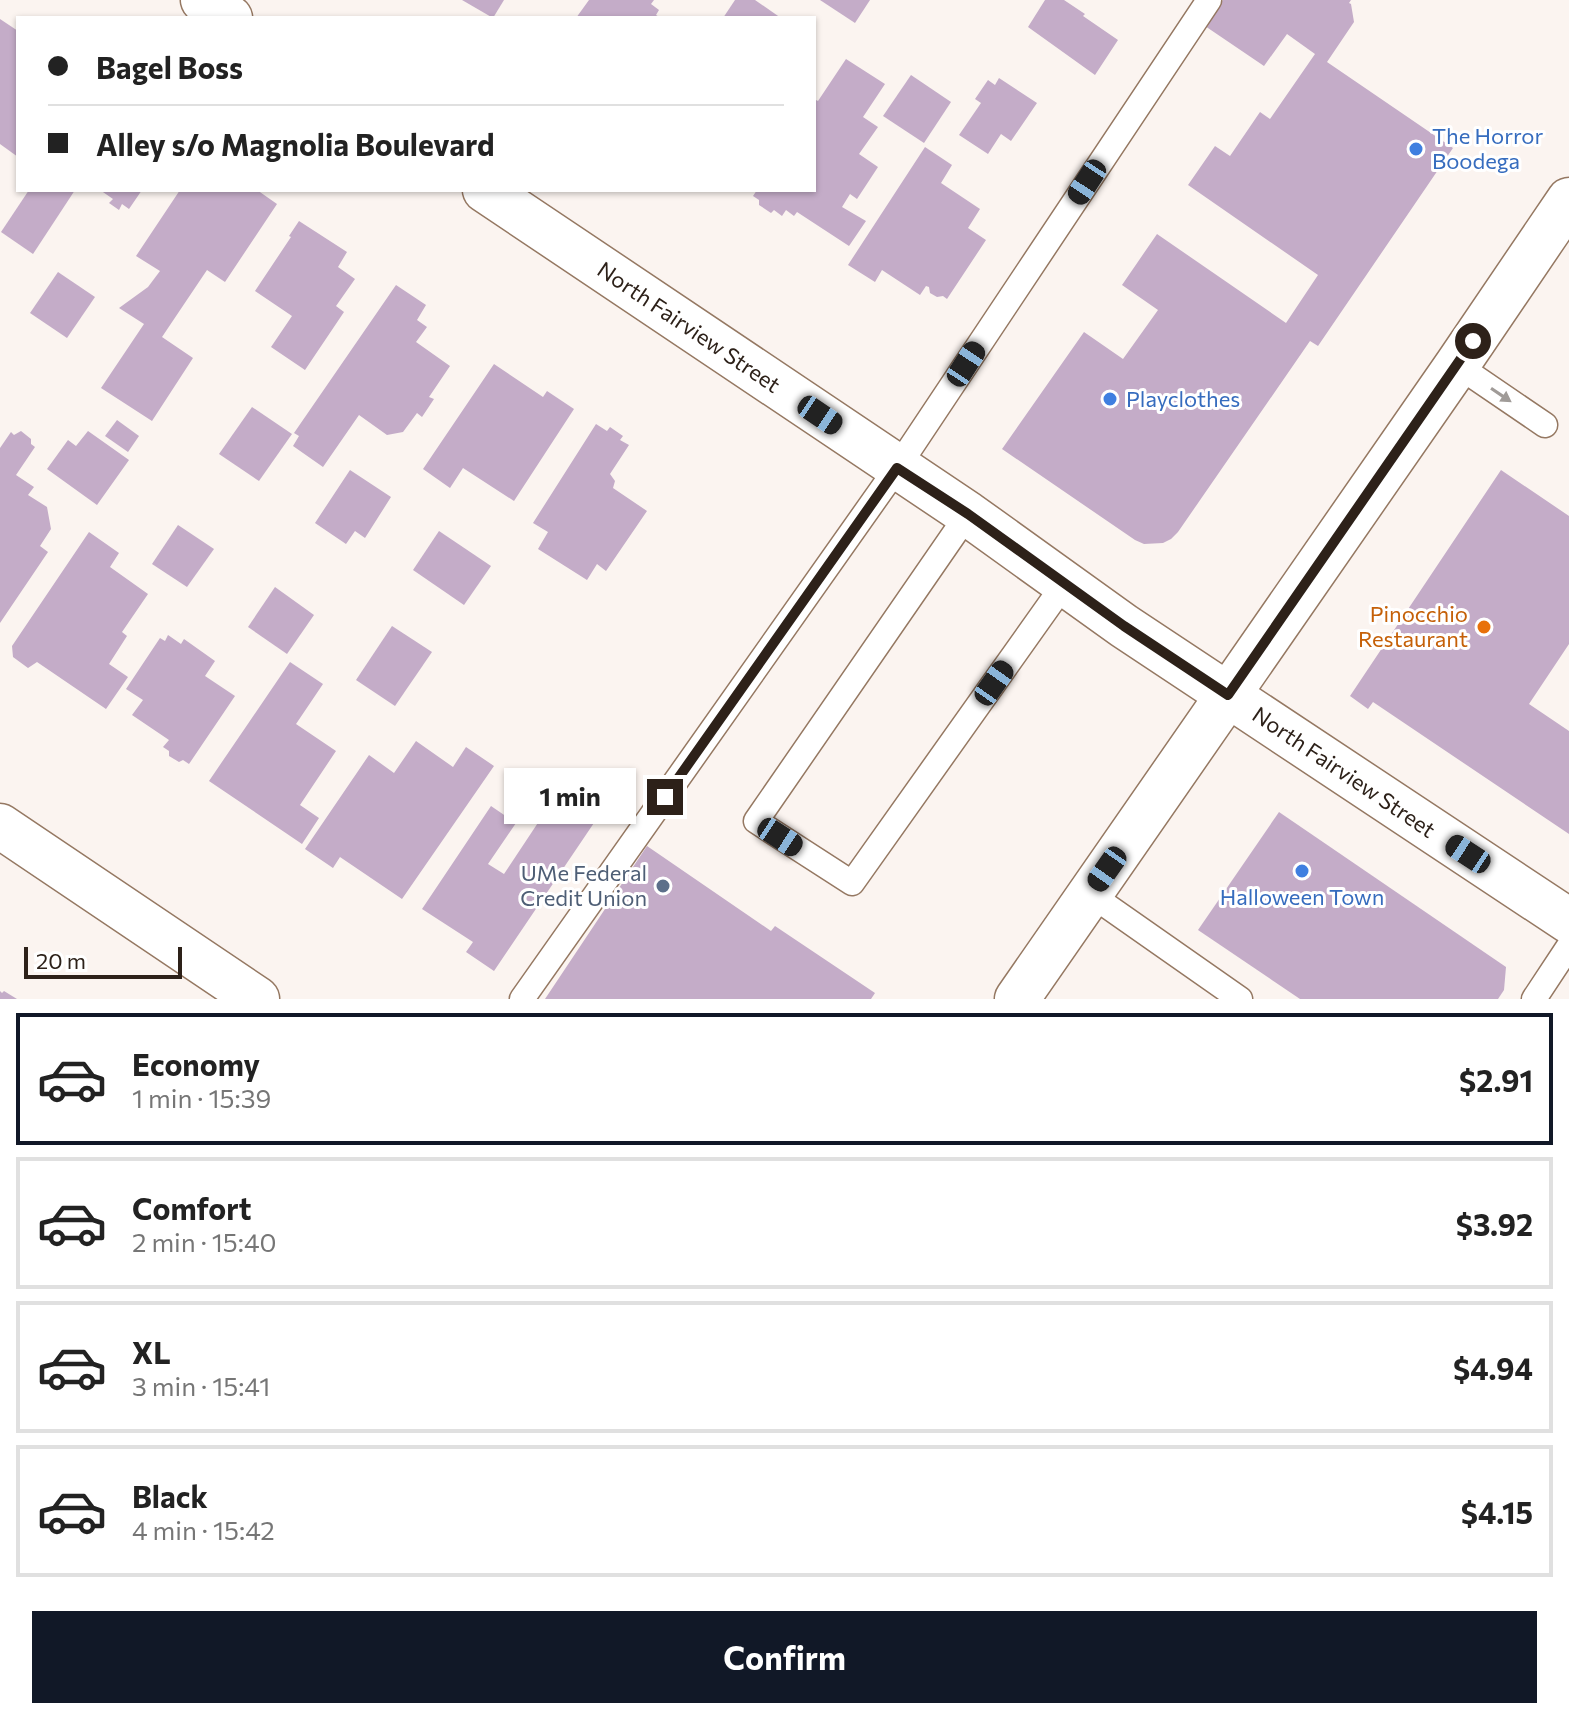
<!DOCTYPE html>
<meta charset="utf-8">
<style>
body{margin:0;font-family:Commissioner,sans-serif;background:#f6f6f6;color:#222;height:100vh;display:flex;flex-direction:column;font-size:30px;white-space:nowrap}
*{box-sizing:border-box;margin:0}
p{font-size:26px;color:#767676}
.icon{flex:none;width:44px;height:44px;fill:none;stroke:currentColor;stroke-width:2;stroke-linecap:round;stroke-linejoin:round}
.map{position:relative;height:999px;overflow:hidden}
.panel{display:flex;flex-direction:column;background:#fff;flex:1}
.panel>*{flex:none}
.top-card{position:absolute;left:16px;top:16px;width:800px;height:176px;border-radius:0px;box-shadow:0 2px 6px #0004;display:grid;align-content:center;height:176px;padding:0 32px;background:#fff}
.scale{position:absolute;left:24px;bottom:20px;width:158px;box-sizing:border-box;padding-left:8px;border:4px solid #2d2119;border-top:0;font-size:22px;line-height:28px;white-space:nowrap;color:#2d2119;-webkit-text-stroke:6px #fff;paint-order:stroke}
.end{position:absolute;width:36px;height:36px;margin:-18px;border:10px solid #2d2119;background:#fff;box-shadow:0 0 0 4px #fff}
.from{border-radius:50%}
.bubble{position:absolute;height:56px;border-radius:0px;background:#fff;box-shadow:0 2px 6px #0004;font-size:26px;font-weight:700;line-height:56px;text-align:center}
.car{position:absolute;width:24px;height:48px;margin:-24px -12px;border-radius:10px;box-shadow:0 0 6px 2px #0007;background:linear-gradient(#222 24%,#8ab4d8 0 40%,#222 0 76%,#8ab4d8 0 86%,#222 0)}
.top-card b{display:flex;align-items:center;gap:28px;height:76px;font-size:30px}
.top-card b+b{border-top:2px solid #e0e0e0}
.top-card i{width:20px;height:20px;background:#222}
ul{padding:14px 0 0;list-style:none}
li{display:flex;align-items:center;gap:24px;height:132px;margin:0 16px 12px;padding:0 16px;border:4px solid #e0e0e0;border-radius:0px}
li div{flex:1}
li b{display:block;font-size:30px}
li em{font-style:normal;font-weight:700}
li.current{border-color:#111827}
li>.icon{width:72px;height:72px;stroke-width:1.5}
.cta{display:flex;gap:16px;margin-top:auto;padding:16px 32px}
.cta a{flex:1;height:92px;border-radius:0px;background:#111827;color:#fff;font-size:32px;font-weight:700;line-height:92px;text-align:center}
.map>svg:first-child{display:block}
.building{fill:#c4acc8}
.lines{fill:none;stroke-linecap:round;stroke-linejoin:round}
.lane-casing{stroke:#957862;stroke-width:27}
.street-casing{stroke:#957862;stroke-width:47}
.secondary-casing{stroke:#957862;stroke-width:47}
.lane{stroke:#fff;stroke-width:24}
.street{stroke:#fff;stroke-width:44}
.secondary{stroke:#fff;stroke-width:44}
.oneway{fill:#a09b98}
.route{stroke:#2d2119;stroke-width:10}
.shop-dot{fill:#3f7fe0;stroke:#fff;stroke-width:3}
.food-dot{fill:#e8710a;stroke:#fff;stroke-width:3}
.service-dot{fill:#5c6f8a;stroke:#fff;stroke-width:3}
.labels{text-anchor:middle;stroke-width:6;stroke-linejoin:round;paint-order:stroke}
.shop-label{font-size:22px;fill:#366cbe;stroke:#fff;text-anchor:start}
.street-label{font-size:22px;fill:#2d2119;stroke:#fff}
.food-label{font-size:22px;fill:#c56008;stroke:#fff;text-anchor:end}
.service-label{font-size:22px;fill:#4e5e75;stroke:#fff;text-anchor:end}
</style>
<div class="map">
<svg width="1569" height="999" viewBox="0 0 1569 999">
<rect width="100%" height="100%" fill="#fbf4f0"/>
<g class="building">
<polygon points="462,0 504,0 493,18"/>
<polygon points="589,0 654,0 651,4 659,10 656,15 661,18 576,18"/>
<polygon points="735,0 755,0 781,18 723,18"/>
<polygon points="820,0 870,0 855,23"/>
<polygon points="1045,0 1064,0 1085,14 1083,16 1118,40 1095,75 1028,27"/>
<polygon points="1223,0 1351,0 1349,3 1351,4 1354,22 1327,62 1453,148 1318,346 1310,341 1178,532 1171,539 1163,543 1144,544 1135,540 1002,449 1084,332 1123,359 1158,310 1122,285 1157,234 1286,323 1318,275 1188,185 1215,146 1230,156 1260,112 1270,119 1315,54 1287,34 1264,66 1205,26"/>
<polygon points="0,19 18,31 18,157 0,144"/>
<polygon points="846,59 885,84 863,117 878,127 859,154 878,167 857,199 850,194 842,207 866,221 849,246 797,212 794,216 786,210 782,216 774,210 771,213 759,205 759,200 753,196 757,190 814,190 814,99 818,101"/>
<polygon points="911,75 951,102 924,143 883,116"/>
<polygon points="999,78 1037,103 1011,141 1001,134 988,154 959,135 981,103 975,99 988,80 995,85"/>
<polygon points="925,147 952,165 941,183 980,209 968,228 986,240 947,299 943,296 937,297 930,293 929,287 926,286 920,295 882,270 875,282 848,265"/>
<polygon points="29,190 75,190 33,254 1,232"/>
<polygon points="100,190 142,190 129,209 122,204 119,210 109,203 113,199"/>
<polygon points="180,190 257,190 277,204 225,282 207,270 162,337 193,358 152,421 101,388 144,324 119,308 148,287 160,271 136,256"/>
<polygon points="299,221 347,252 338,267 355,279 336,306 344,312 305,370 271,347 292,316 255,291 291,237 289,236"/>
<polygon points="58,272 95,297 67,338 30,313"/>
<polygon points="396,285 426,305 417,320 427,327 416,342 450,366 429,397 434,399 422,417 417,413 403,432 387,435 359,415 323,467 293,446 299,436 294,433"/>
<polygon points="494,364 543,397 547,391 574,409 514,501 463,468 450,488 423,469"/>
<polygon points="252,407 292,434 259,481 219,454"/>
<polygon points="117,420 139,436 128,452 105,436"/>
<polygon points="596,424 607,431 610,427 623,436 620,440 629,445 610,474 615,481 613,488 647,511 606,571 597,564 587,580 538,549 548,532 533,523"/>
<polygon points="21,431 31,439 31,444 35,447 16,475 34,487 28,495 47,507 51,529 40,546 48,552 0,623 0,448 11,432 14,435"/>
<polygon points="88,431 129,460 97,505 47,469 68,440 76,446"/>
<polygon points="350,470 391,497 365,538 355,531 346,544 315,523"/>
<polygon points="1501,470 1569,516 1569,644 1529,704 1569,731 1569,834 1373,702 1368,709 1350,696"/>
<polygon points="178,525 214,549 187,587 152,564"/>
<polygon points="439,531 491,566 464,605 413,570"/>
<polygon points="89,532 119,553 110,567 148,594 122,632 127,636 109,664 128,677 106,709 37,662 28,668 13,657 12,646"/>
<polygon points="275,587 314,615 287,654 248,627"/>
<polygon points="392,626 432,652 395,706 356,680"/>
<polygon points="168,635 181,644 184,639 215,661 205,676 235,696 189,764 183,760 179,762 169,756 169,751 163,747 169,740 132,715 143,700 126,689 160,638 165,641"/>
<polygon points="290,662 323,684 296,724 336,751 300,805 319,818 302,844 209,781"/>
<polygon points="416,741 453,767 466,747 494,766 402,899 340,857 333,868 305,849 369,755 394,773"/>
<polygon points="561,788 600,814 494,971 466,952 473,942 422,909 491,806 516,823 488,864 504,874"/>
<polygon points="1279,812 1506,967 1504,990 1498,999 1300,999 1198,930"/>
<polygon points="647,846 771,931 775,926 875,993 871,999 545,999"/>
<polygon points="0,991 2,993 4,991 17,999 0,999"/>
</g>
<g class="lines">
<g class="lane-casing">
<g id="lane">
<polyline points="1457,365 1545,425"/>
<polyline points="968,514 756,821 852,883 1065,583"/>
<polyline points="1090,894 1240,999"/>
<polyline points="522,999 897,468 1209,0"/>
<polyline points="1534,999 1569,946"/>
</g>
</g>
<g class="street-casing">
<g id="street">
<polyline points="203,0 230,18"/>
<polyline points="485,190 968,514 1124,626 1569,921"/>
<polyline points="0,826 257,999"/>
</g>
</g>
<g class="secondary-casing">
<polyline id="secondary" points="1017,999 1457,365 1569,200"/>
</g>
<use href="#lane" class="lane"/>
<use href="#street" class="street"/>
<use href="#secondary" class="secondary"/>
</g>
<defs><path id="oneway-solid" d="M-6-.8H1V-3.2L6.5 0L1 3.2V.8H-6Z" transform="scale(2)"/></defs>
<use class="oneway" href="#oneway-solid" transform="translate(1501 395) rotate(34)"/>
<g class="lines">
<polyline class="route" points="665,797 897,468 968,514 1124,626 1228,695 1473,341"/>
</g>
<g class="shop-dot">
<circle cx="1416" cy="149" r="8"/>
<circle cx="1110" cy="399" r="8"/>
<circle cx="1302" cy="871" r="8"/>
</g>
<circle class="food-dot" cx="1484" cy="627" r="8"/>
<circle class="service-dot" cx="663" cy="886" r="8"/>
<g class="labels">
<g class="shop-label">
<text x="1432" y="144">The Horror<tspan x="1432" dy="25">Boodega</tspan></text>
<text x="1126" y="407">Playclothes</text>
<text x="1302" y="905" text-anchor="middle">Halloween Town</text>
</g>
<g class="street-label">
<text transform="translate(689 327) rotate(34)" y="8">North Fairview Street</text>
<text transform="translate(1344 772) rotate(34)" y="8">North Fairview Street</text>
</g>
<g class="food-label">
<text x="1468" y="622">Pinocchio<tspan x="1468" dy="25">Restaurant</tspan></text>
</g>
<g class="service-label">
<text x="647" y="881">UMe Federal<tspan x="647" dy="25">Credit Union</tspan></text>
</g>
</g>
</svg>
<div class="scale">20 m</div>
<i class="end from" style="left:1473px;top:341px"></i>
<i class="end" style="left:665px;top:797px"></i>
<div class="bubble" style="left:504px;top:768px;width:132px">1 min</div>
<i class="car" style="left:1087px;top:182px;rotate:213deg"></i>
<i class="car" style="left:966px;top:364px;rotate:33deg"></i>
<i class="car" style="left:820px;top:415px;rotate:124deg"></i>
<i class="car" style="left:994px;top:683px;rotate:35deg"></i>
<i class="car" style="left:780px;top:837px;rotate:123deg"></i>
<i class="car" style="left:1468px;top:854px;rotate:303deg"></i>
<i class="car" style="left:1107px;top:869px;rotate:215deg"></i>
<div class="top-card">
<b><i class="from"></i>Bagel Boss</b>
<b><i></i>Alley s/o Magnolia Boulevard</b>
</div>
</div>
<section class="panel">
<ul>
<li class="current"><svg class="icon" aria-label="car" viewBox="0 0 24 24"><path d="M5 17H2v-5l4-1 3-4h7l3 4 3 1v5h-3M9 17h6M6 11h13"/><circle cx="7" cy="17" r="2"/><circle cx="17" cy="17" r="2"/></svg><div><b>Economy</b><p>1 min · 15:39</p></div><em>$2.91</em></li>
<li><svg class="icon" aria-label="car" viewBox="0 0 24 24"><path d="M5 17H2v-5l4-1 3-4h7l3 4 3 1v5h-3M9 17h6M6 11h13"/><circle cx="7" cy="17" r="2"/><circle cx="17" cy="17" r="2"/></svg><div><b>Comfort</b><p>2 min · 15:40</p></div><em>$3.92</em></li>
<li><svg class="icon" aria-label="car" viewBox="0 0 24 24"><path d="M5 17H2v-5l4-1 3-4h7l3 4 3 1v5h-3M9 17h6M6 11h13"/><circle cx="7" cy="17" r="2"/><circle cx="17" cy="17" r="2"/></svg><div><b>XL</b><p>3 min · 15:41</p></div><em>$4.94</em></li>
<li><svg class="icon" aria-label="car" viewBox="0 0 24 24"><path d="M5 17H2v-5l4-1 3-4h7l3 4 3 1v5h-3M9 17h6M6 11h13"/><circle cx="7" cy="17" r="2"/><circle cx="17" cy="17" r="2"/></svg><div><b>Black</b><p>4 min · 15:42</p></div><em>$4.15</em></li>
</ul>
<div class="cta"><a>Confirm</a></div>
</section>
